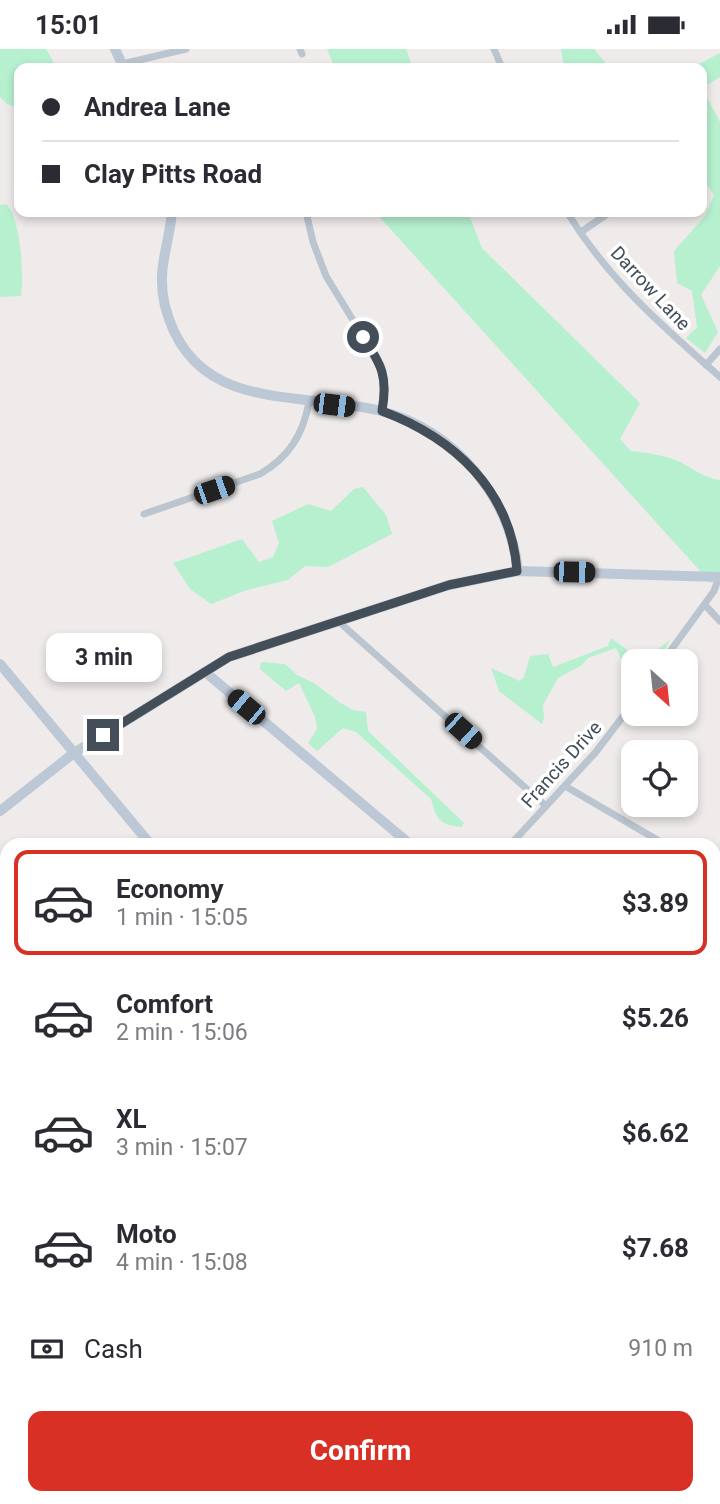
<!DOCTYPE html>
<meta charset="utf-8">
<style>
body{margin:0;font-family:Roboto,sans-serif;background:#f2f2f3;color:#2b2b33;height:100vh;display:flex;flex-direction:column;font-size:26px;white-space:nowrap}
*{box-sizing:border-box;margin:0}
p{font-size:23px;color:#7c7c81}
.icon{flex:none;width:38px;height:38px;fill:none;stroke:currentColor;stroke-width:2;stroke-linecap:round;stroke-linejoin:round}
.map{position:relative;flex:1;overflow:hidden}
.sheet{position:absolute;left:0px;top:789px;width:721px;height:667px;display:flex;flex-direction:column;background:#fff;border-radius:21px 21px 0 0;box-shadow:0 4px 10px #0003}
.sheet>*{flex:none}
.hud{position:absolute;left:14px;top:14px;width:693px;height:154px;border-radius:14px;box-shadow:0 4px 10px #0003;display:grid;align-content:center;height:154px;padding:0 28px;background:#fff}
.needle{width:46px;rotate:153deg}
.tools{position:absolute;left:621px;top:600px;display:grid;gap:14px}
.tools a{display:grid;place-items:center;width:77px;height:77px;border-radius:14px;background:#fff;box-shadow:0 4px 10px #0003;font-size:35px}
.end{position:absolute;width:32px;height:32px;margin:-16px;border:9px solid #434e59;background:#fff;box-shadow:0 0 0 4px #fff}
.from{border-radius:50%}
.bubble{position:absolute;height:49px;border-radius:14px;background:#fff;box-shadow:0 4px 10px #0003;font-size:23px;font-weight:700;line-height:49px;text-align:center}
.car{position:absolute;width:21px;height:42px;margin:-21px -10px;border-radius:9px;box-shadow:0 0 5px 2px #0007;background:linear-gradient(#222 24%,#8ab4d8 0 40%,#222 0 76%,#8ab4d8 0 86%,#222 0)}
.hud b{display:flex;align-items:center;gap:24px;height:66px;font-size:26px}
.hud b+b{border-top:2px solid #e1e1e2}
.hud i{width:18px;height:18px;background:#2b2b33}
ul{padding:12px 0 0;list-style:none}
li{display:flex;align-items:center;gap:21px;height:105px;margin:0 14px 10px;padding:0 14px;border:4px solid transparent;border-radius:14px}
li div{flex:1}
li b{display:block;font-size:26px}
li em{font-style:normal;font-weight:700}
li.on{border-color:#d93025}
li>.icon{width:63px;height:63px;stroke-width:1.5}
.pay{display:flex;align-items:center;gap:18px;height:77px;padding:0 28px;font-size:26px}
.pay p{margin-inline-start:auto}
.cta{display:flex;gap:14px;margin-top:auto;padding:14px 28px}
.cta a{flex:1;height:80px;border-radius:14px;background:#d93025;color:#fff;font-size:28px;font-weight:700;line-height:80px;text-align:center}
.status{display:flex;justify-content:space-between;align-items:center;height:49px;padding:0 35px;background:#fff;direction:ltr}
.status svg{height:19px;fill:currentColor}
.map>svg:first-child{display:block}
.green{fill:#b6f0ce}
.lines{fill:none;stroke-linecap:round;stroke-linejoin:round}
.street{stroke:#bbc5cf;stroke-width:7}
.secondary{stroke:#bdc8d6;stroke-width:10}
.route{stroke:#434e59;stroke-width:9}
.labels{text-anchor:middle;stroke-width:7;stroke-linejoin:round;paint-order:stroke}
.street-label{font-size:19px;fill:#434e59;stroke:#fff}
</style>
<div class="status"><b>15:01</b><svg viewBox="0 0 49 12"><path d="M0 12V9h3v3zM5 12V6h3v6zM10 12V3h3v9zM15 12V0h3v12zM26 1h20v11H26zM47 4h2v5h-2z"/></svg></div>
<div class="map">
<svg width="720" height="1455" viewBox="0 0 720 1455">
<rect width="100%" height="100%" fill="#efebeb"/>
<g class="green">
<polygon points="0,0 46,0 57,19 19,19 19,59 7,55 0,48"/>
<polygon points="327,0 406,0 413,19 335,19"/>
<polygon points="561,0 594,0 610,19 564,19"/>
<polygon points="720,4 720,28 702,39 720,73 720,217 701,246 718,283 705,304 686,289 697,278 692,242 677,234 674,202 705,167 714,146 702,129 702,19 691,19"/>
<path d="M6,155C21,170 24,225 21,247L0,248V156Z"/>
<path d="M375,163H468L482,199L640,354L620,390L631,402C648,404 665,406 680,413C694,420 704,429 720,431V522L711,534Z"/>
<polygon points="363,438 386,466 392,485 328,518 305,517 288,531 247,541 211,555 190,540 173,514 242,490 259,513 273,508 279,494 272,472 308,455 331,462 354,440"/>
<polygon points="611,589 637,608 646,609 671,590 657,612 634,612 633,636 616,599 588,609 582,616 558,629 543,656 544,669 542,675 499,642 491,619 520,632 524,628 530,607 548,605 553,618 608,597"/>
<path d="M261,613L285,615L297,626L314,634L339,653L353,661L366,663L368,682L464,774L461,778C440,776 436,770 431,750L356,683L343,679L317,702L308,694L317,680L315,668L299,634L286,642L260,620Z"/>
</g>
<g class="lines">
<g class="street">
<polyline points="300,0 302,5"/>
<polyline points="494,0 502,19"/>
<polyline points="122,15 186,0"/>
<polyline points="306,163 313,193 326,227 381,317 385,340 382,362"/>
<path d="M567,163C608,230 662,277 720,328"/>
<polyline points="581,183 610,163"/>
<polyline points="706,316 720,300"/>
<path d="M144,465L260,425C289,408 303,386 309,353"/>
<polyline points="705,556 720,572"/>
<polyline points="338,572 546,757"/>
<polyline points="663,612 714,542 719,528"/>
<polyline points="565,737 666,796"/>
<polyline points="510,796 595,704 634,653"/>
<polyline points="714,824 720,827"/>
<polyline points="0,1062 7,1056"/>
<polyline points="0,1195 7,1190"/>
<polyline points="714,1195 720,1199"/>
<polyline points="0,1252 7,1261"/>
<polyline points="714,1294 720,1301"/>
<polyline points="714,1325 720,1320"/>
<polyline points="714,1388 720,1395"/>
<polyline points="0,1437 7,1446"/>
<polyline points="10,1449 14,1455"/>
<polyline points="155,1449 159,1455"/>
<polyline points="438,1449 450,1455"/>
<polyline points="22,1455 30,1449"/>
<polyline points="481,1455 499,1452 516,1455"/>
<polyline points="588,1455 596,1449"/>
</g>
<g class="secondary">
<polyline points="115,0 124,19"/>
<path d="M172,163C169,197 156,221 165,257C193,366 298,341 381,362C455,381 510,448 518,522"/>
<polyline points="0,615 151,796"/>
<polyline points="205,623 411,796"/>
<polyline points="0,762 74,704 229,608 449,536 518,522 720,528"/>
<polyline points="714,985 720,988"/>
<polyline points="682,1449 687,1455"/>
<polyline points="355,1455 363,1449"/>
</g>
</g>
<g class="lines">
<path class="route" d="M103,686L229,608L449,536L517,522C511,441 454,389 382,362C388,328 382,316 363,288"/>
</g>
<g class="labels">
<g class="street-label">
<text transform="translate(651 239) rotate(47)" y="7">Darrow Lane</text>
<text transform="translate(561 715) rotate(-48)" y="7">Francis Drive</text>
</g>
</g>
</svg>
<div class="tools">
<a><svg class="needle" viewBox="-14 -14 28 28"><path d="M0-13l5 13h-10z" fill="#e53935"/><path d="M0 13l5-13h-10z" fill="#7c7c81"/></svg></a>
<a><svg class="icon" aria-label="locate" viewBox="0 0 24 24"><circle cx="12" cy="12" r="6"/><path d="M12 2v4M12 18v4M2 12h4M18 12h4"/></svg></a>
</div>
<i class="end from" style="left:363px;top:288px"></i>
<i class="end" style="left:103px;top:686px"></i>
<div class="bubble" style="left:46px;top:584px;width:116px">3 min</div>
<i class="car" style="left:334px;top:356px;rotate:97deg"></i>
<i class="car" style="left:214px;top:441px;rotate:71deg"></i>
<i class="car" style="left:574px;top:523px;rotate:91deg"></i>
<i class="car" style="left:246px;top:658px;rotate:310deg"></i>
<i class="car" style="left:463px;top:682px;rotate:132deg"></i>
<div class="hud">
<b><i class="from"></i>Andrea Lane</b>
<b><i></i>Clay Pitts Road</b>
</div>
<section class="sheet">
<ul>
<li class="on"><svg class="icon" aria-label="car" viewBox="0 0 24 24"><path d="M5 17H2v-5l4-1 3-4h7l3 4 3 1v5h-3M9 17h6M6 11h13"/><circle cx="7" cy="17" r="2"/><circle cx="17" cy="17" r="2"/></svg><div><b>Economy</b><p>1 min · 15:05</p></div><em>$3.89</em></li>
<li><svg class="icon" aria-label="car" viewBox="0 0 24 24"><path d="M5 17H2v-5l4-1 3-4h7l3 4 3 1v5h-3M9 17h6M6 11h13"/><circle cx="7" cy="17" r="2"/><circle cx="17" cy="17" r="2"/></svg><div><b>Comfort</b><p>2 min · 15:06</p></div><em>$5.26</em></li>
<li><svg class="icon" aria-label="car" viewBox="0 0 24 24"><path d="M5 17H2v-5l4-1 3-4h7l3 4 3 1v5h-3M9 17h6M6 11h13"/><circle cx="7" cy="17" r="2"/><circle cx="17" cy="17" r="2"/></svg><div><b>XL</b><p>3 min · 15:07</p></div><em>$6.62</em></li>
<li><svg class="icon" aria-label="car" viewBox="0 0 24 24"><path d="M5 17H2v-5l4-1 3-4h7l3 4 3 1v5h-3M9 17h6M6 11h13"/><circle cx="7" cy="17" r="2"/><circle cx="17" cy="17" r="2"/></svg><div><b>Moto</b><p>4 min · 15:08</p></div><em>$7.68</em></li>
</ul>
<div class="pay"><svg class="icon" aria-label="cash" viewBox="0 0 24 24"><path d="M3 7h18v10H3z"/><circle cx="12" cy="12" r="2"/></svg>Cash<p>910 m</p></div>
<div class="cta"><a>Confirm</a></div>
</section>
</div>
